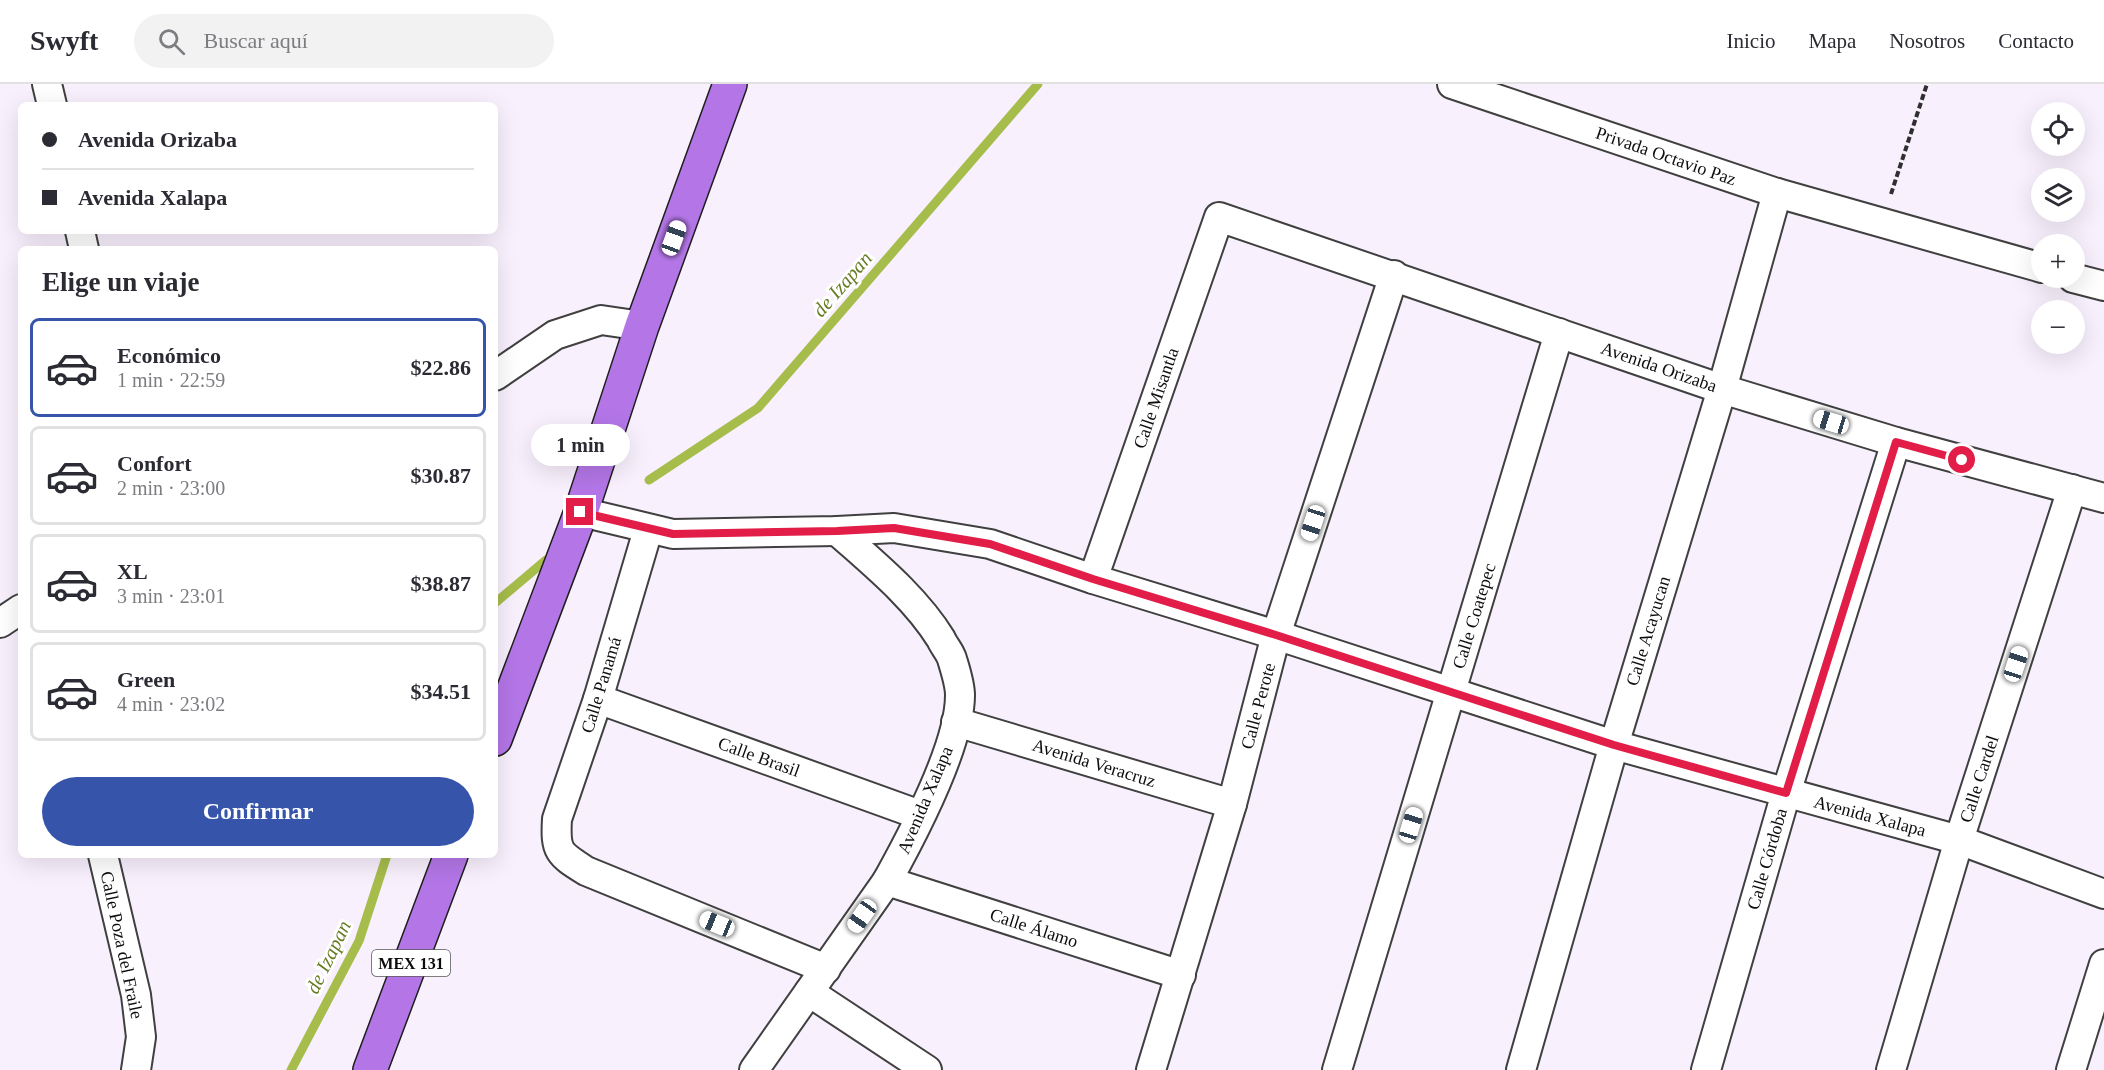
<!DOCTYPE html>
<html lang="es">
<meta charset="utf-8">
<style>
body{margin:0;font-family:Georgia,serif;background:#f2f2f3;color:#2b2b33;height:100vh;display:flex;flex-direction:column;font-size:22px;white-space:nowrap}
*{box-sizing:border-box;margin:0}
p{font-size:20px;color:#7c7c81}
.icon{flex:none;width:33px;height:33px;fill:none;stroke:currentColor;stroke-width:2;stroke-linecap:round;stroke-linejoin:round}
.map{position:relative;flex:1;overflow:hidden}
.sheet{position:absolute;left:18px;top:162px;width:480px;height:612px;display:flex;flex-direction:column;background:#fff;border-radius:9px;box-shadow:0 6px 24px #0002}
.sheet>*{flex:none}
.hud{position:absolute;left:18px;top:18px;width:480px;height:132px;border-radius:9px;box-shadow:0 6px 24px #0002;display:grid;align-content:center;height:132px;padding:0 24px;background:#fff}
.fabs{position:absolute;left:2031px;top:18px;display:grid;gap:12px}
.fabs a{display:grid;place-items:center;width:54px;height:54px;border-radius:50%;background:#fff;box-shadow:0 6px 24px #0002;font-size:30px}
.end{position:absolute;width:27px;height:27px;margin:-14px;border:8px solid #e11d48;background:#fff;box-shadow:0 0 0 3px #fff}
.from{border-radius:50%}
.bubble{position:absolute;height:42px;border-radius:21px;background:#fff;box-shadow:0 6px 24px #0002;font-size:20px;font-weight:600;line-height:42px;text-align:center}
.car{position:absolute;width:18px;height:36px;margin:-18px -9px;border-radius:8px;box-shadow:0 0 4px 2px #0007;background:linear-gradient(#fff 24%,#345 0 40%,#fff 0 76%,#345 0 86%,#fff 0)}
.hud b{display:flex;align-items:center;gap:21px;height:57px;font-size:22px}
.hud b+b{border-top:2px solid #e1e1e2}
.hud i{width:15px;height:15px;background:#2b2b33}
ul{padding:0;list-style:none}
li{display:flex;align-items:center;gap:18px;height:99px;margin:0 12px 9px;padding:0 12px;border:3px solid #e1e1e2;border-radius:9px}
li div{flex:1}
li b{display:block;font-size:22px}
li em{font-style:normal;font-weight:600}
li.selected{border-color:#3754ab}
li>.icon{width:54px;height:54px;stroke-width:1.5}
h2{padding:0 24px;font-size:27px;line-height:72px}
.action{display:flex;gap:12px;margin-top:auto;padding:12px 24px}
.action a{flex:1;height:69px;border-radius:36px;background:#3754ab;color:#fff;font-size:24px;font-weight:600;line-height:69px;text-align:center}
header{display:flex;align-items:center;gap:36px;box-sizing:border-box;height:84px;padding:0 30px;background:#fff;border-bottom:2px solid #e1e1e2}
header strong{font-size:28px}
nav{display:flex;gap:33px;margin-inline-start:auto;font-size:21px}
.search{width:420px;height:54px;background:#f2f2f3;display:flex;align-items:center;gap:15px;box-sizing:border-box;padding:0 21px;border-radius:33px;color:#7c7c81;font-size:22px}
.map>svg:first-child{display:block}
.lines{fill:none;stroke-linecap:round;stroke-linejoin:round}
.stream{stroke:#a6bc4b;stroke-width:9}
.street-casing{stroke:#404040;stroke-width:32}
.primary-casing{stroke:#1e1e1e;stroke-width:36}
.path{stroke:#2f2f2f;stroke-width:4;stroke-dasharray:6 3;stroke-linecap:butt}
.street{stroke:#fff;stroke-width:28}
.primary{stroke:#b476e7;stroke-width:33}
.route{stroke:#e11d48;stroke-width:8}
.labels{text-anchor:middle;stroke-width:6;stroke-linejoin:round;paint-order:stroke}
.shield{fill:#fff;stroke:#565656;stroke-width:1.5}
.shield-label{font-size:16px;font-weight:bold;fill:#0d0d0d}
.street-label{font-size:18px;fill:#0d0d0d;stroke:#fff}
.water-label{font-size:20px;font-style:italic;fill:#687c24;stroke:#fff}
</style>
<header>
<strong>Swyft</strong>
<div class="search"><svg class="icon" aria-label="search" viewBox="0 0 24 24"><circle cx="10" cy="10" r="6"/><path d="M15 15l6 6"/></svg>Buscar aquí</div>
<nav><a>Inicio</a><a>Mapa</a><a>Nosotros</a><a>Contacto</a></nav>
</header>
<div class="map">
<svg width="2104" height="986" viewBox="0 0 2104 986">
<rect width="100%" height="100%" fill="#f8f0fd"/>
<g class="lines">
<g class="stream">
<polyline points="649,396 758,324 1038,0"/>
<polyline points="495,519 546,476"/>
<polyline points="291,986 359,857 387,771"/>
</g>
<g class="street-casing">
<g id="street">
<polyline points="47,0 52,21"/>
<polyline points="1452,0 1777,109 2042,184"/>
<polyline points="80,147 84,165"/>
<polyline points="2073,194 2104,202"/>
<polyline points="495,292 555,251 601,236 642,242"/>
<polyline points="581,428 673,450 837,447 894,444 990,460 1093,495 1276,551 1614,661 1959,756 2104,810"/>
<path d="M648,446L598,615L557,735C555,768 559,770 586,787L826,885"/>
<polyline points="1093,495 1219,133 1722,305 1896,358 2104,414"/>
<polyline points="0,539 21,525"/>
<polyline points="598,615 920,731"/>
<polyline points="956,638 1232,720"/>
<polyline points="103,771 136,911 141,953 136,986"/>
<polyline points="887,797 1181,891"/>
<polyline points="809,908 927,986"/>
<path d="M754,986L887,797C912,752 960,661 960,611C960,600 955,585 952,575C950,568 944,562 941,555C915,513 874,480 837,447"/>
<polyline points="1151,986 1232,720 1276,551 1394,191"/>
<polyline points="1337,986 1559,249"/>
<polyline points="1521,986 1614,661 1722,305 1777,109"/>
<polyline points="1706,986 1786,709 1896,358"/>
<polyline points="1891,986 1959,756 2072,405"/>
<polyline points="2071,986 2104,880"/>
</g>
</g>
<g class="primary-casing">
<g id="primary">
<polyline points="495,655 581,428 642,242 730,0"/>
<polyline points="370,986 451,771"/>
</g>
</g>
<polyline class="path" points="1891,110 1927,0"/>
<use href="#street" class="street"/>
<use href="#primary" class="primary"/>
</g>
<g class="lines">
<polyline class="route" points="580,428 673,450 837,447 894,444 990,460 1093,495 1276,551 1614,661 1786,709 1896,358 1962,376"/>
</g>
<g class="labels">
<rect class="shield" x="372" y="866" width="78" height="26" rx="4.5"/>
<g class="shield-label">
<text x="411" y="885">MEX 131</text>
</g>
<g class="street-label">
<text transform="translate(1666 72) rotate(19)" y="6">Privada Octavio Paz</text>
<text transform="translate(1659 283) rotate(19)" y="6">Avenida Orizaba</text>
<text transform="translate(1156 314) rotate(-71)" y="6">Calle Misantla</text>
<text transform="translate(1474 532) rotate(-73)" y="6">Calle Coatepec</text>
<text transform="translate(1648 547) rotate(-73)" y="6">Calle Acayucan</text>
<text transform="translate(601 601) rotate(-73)" y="6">Calle Panamá</text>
<text transform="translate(1258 622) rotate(-75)" y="6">Calle Perote</text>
<text transform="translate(759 673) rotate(20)" y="6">Calle Brasil</text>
<text transform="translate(1094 679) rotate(17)" y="6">Avenida Veracruz</text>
<text transform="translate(1979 695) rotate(-72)" y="6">Calle Cardel</text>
<text transform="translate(925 716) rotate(-67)" y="6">Avenida Xalapa</text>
<text transform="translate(1870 732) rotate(15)" y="6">Avenida Xalapa</text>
<text transform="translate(1767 775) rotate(-74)" y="6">Calle Córdoba</text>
<text transform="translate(1034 844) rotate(18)" y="6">Calle Álamo</text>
<text transform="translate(122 861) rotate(78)" y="6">Calle Poza del Fraile</text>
</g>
<g class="water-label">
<text transform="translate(842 200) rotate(-49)" y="7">de Izapan</text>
<text transform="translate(328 873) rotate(-64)" y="7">de Izapan</text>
</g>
</g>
</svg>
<div class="fabs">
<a><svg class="icon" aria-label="locate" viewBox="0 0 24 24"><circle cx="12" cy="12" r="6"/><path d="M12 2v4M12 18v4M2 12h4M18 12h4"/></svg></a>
<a><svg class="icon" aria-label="layers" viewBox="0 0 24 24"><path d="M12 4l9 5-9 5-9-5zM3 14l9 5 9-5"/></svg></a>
<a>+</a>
<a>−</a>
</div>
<i class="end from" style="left:1962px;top:376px"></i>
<i class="end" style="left:580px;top:428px"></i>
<div class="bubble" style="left:531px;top:340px;width:99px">1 min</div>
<i class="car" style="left:674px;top:154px;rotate:20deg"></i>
<i class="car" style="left:1831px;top:338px;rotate:287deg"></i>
<i class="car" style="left:1313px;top:439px;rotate:198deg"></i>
<i class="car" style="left:2016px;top:580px;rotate:18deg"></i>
<i class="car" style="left:1411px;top:741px;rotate:17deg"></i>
<i class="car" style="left:862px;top:832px;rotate:215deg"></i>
<i class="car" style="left:717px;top:840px;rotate:292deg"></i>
<div class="hud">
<b><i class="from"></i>Avenida Orizaba</b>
<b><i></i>Avenida Xalapa</b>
</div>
<section class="sheet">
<h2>Elige un viaje</h2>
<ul>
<li class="selected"><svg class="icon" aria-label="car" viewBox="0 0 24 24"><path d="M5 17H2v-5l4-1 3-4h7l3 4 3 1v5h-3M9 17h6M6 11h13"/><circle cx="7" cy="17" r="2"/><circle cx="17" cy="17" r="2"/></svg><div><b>Económico</b><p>1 min · 22:59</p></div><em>$22.86</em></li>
<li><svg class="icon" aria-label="car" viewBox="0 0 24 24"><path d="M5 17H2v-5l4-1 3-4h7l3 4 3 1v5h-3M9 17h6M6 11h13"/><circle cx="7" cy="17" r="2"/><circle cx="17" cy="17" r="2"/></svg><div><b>Confort</b><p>2 min · 23:00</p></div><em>$30.87</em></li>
<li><svg class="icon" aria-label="car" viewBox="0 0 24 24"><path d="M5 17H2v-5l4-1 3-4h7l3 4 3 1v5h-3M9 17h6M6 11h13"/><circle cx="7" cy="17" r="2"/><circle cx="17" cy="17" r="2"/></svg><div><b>XL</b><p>3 min · 23:01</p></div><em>$38.87</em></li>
<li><svg class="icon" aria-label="car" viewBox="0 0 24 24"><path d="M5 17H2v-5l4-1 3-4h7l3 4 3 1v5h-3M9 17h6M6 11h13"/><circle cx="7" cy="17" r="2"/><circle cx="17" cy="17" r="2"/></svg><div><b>Green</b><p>4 min · 23:02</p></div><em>$34.51</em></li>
</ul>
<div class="action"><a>Confirmar</a></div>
</section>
</div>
